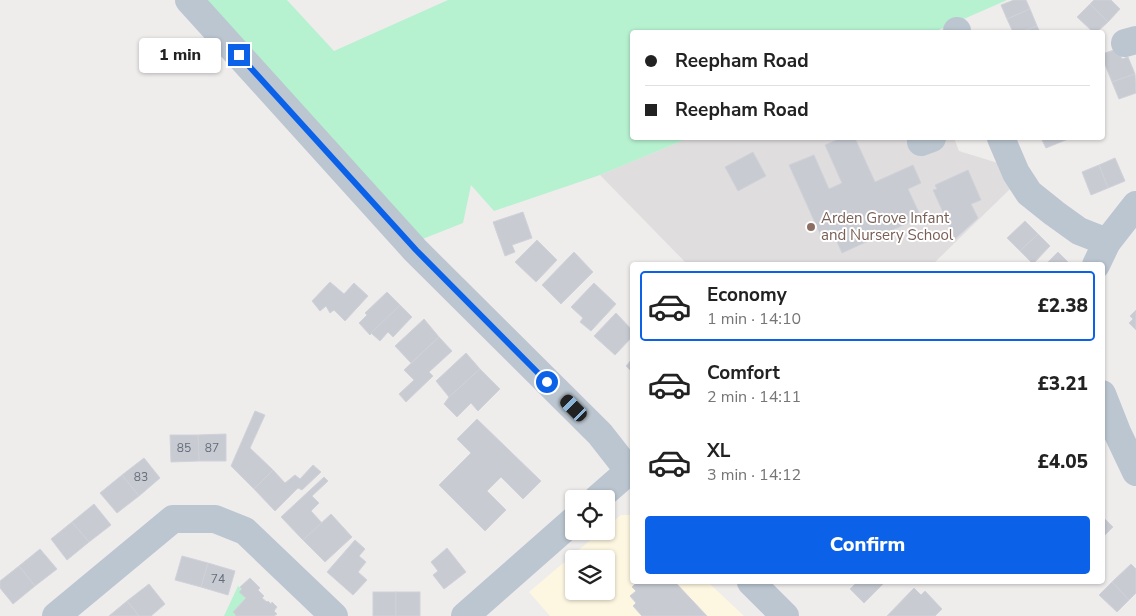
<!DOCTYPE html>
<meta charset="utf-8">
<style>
body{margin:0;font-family:"Nunito Sans",sans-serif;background:#f6f6f6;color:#222;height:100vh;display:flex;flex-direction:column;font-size:19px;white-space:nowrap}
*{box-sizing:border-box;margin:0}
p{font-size:16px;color:#767676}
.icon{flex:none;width:28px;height:28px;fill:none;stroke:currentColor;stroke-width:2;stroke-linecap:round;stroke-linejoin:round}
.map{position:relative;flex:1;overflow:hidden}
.panel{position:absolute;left:630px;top:262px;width:475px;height:322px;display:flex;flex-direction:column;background:#fff;border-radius:5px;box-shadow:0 1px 4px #0004}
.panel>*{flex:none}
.hud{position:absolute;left:630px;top:30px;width:475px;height:110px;border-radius:5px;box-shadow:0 1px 4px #0004;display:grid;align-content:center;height:110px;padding:0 15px;background:#fff}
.controls{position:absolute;left:565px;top:490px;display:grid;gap:10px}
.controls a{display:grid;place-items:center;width:50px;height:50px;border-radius:5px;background:#fff;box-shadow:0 1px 4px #0004;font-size:25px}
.end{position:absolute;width:22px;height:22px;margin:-11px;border:6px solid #0c61e9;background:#fff;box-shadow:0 0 0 2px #fff}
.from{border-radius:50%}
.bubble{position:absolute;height:35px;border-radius:5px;background:#fff;box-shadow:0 1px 4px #0004;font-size:16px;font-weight:800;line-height:35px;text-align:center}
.car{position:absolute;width:15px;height:30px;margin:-15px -8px;border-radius:6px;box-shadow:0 0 4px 1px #0007;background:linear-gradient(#222 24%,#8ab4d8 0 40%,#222 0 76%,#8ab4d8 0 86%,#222 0)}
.hud b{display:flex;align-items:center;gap:18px;height:48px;font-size:19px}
.hud b+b{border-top:1px solid #e0e0e0}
.hud i{width:12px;height:12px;background:#222}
ul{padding:9px 0 0;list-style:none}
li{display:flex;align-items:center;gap:15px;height:70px;margin:0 10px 8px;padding:0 5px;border:2px solid transparent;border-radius:5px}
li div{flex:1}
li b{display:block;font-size:19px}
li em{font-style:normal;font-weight:800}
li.current{border-color:#0c61e9}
li>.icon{width:45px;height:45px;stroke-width:1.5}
.primary-button{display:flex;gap:10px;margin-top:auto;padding:10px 15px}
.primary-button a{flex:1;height:58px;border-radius:5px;background:#0c61e9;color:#fff;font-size:20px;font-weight:800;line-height:58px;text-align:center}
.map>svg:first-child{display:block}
.commercial{fill:#fdf7e2;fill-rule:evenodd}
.education{fill:#e0ddde}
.green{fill:#b6f1d0}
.building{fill:#c8cbd2;stroke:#d0d2d9}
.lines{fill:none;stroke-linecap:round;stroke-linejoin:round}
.minor{stroke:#bbc6d0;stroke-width:28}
.route{stroke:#0c61e9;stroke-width:6}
.education-dot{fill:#8d6e63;stroke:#fff;stroke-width:2}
.labels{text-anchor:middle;stroke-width:4;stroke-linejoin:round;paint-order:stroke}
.number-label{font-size:12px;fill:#646d79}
.education-label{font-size:15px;fill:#785e54;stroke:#fff;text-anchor:start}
</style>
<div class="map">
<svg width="1136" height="616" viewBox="0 0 1136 616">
<rect width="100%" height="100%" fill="#efecec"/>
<path class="commercial" d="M621,515H632V582L709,583L744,616H550L529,592L601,531H606V527ZM574,559H606V591H574Z"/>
<polygon class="education" points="689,138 954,138 959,151 998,163 1010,189 932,265 688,265 600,175"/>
<g class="green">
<polygon points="203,0 287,0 334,51 448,0 1007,0 934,32 632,32 632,138 689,138 600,175 494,211 471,185 463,223 420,240"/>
<polygon points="238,586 242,589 240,591 246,598 233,612 236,615 235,616 224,616"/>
</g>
<g class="building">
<polygon points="1014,0 1026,0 1030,9 1007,19 1001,5"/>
<polygon points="1094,0 1111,0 1120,9 1108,22 1090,4"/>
<polygon points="1090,4 1108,22 1097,32 1093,32 1077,17"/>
<polygon points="1030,9 1037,26 1021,32 1013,32 1007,19"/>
<polygon points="1037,26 1040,32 1021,32"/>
<polygon points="1117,49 1122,59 1128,57 1135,74 1112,82 1102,57 1102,54"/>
<polygon points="1135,74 1136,93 1119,99 1112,82"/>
<polygon points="841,138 855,138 875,182 913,165 921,183 908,189 921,217 842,253 832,231 821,236 789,165 814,155 829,189 842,183 825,145"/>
<polygon points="1041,138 1068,138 1068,139 1046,148"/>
<polygon points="753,152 766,176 738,191 725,167"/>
<polygon points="1115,158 1125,181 1108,188 1099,165"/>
<polygon points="1099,165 1108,188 1091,195 1082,172"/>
<polygon points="968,170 981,200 971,204 978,218 955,239 933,190 937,189 935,185"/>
<polygon points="523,212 532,238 512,245 515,252 505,256 493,222"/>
<polygon points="1025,221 1038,234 1020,251 1007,238"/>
<polygon points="1038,234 1050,246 1033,264 1020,251"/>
<polygon points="537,240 557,260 536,282 515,262"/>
<polygon points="574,252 593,272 561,304 542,285"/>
<polygon points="1058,252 1071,265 1045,265"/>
<polygon points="330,282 344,294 354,283 368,296 345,321 334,310 330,313 326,306 320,311 312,301"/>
<polygon points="594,283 616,304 591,331 580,322 583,318 571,307"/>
<polygon points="387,292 400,305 370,335 359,323 367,315 365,313"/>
<polygon points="400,305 412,317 393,337 388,332 380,341 371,333"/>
<polygon points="1136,310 1136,330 1129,323 1133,319 1130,316"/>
<polygon points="616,313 632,330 632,337 615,355 594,336"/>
<polygon points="424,319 439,337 411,363 395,346"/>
<polygon points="439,337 452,351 429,372 433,376 406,402 399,394 414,380 404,370"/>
<polygon points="466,353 480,369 449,397 436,381"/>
<polygon points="632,359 632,372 626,366"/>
<polygon points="480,369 500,389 478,411 471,403 457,417 444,404 449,397"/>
<polygon points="255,411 265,415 250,448 273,470 254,489 231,466"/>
<polygon points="477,419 541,481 523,499 501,477 487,491 506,510 485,531 439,485 471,453 457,439"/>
<polygon points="226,434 226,461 199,461 198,435"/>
<polygon points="170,435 198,435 199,461 171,462"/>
<polygon points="144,458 160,478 139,496 122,475"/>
<polygon points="313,465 321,472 302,490 298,488 275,511 254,489 273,470 285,483 295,475 300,479"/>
<polygon points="122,475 139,496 117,513 100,493"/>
<polygon points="324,477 328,481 312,496 319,503 311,511 322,523 303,540 281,517"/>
<polygon points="94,504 111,525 89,542 72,522"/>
<polygon points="331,514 352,537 325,562 303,540"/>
<polygon points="1102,516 1113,527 1102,538"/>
<polygon points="72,522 89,542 67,560 51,539"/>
<polygon points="355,540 365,549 359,556 366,562 358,572 367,580 353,595 327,572"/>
<polygon points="447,548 466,572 444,589 433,575 438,571 431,562"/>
<polygon points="40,549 57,569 35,586 19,566"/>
<polygon points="182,556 208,563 201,587 175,580"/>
<polygon points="208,563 235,571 228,595 201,587"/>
<polygon points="1131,564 1136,569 1136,593 1129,600 1112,582"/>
<polygon points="19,566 35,586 13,604 0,588 0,581"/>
<polygon points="250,578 260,588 258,590 264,596 262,598 267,602 268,601 271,604 272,602 277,607 274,611 277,614 274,616 235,616 236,615 233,612 246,598 239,592 242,589 240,587"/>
<polygon points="637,582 675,582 707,616 642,616 633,606 636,603 630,596 636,591 632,587"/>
<polygon points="857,582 885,582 864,603 850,589"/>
<polygon points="1112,582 1129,600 1117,612 1099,595"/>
<polygon points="149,584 165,604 151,616 139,616 127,601"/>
<polygon points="914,588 921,595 925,591 942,609 935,616 887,616"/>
<rect x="373" y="592" width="23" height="24"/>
<rect x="396" y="592" width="24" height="24"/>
<polygon points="127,601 139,616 109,616"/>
</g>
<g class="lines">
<g class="minor">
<polyline points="189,0 415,250 600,434 629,471 632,474"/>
<polyline points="957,31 957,32"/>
<polyline points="1125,43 1136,40"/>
<polyline points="1001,138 1016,173 1029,193 1054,213 1079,231 1107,242"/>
<polyline points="921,142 932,138"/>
<polyline points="1096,265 1107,242 1136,205"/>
<polyline points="1102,394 1117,432 1136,472"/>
<polyline points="597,499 629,471"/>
<polyline points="751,582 785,616"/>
<polyline points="56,616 173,519 215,519 245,531 334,616"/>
<polyline points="465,616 574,520"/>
</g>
</g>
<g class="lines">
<polyline class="route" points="239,55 416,250 547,382"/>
</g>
<circle class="education-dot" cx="811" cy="227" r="5"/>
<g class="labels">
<g class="number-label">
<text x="184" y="452">85</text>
<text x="212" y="452">87</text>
<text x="141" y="481">83</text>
<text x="218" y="583">74</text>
</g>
<g class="education-label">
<text x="821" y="223">Arden Grove Infant<tspan x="821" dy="17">and Nursery School</tspan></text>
</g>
</g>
</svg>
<div class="controls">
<a><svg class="icon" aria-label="locate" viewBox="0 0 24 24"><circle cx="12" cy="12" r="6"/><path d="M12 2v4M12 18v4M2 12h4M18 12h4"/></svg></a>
<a><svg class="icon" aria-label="layers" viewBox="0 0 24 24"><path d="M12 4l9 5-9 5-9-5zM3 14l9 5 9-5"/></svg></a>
</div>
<i class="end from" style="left:547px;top:382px"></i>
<i class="end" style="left:239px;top:55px"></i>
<div class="bubble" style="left:139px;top:38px;width:82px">1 min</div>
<i class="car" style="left:574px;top:408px;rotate:315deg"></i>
<div class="hud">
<b><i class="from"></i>Reepham Road</b>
<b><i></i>Reepham Road</b>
</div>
<section class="panel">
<ul>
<li class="current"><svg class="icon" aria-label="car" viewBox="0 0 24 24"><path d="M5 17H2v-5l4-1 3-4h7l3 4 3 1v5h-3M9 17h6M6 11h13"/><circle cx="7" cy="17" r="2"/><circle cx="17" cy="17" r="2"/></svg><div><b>Economy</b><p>1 min · 14:10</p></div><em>£2.38</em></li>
<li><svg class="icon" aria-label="car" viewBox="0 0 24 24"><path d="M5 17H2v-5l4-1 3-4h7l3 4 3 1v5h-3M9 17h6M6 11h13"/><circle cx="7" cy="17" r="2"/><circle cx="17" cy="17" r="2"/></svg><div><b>Comfort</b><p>2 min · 14:11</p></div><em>£3.21</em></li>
<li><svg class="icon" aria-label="car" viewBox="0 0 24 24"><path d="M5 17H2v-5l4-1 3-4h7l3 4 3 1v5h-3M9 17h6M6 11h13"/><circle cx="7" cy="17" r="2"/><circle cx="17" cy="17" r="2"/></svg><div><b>XL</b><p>3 min · 14:12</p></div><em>£4.05</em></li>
</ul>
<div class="primary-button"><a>Confirm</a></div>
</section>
</div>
